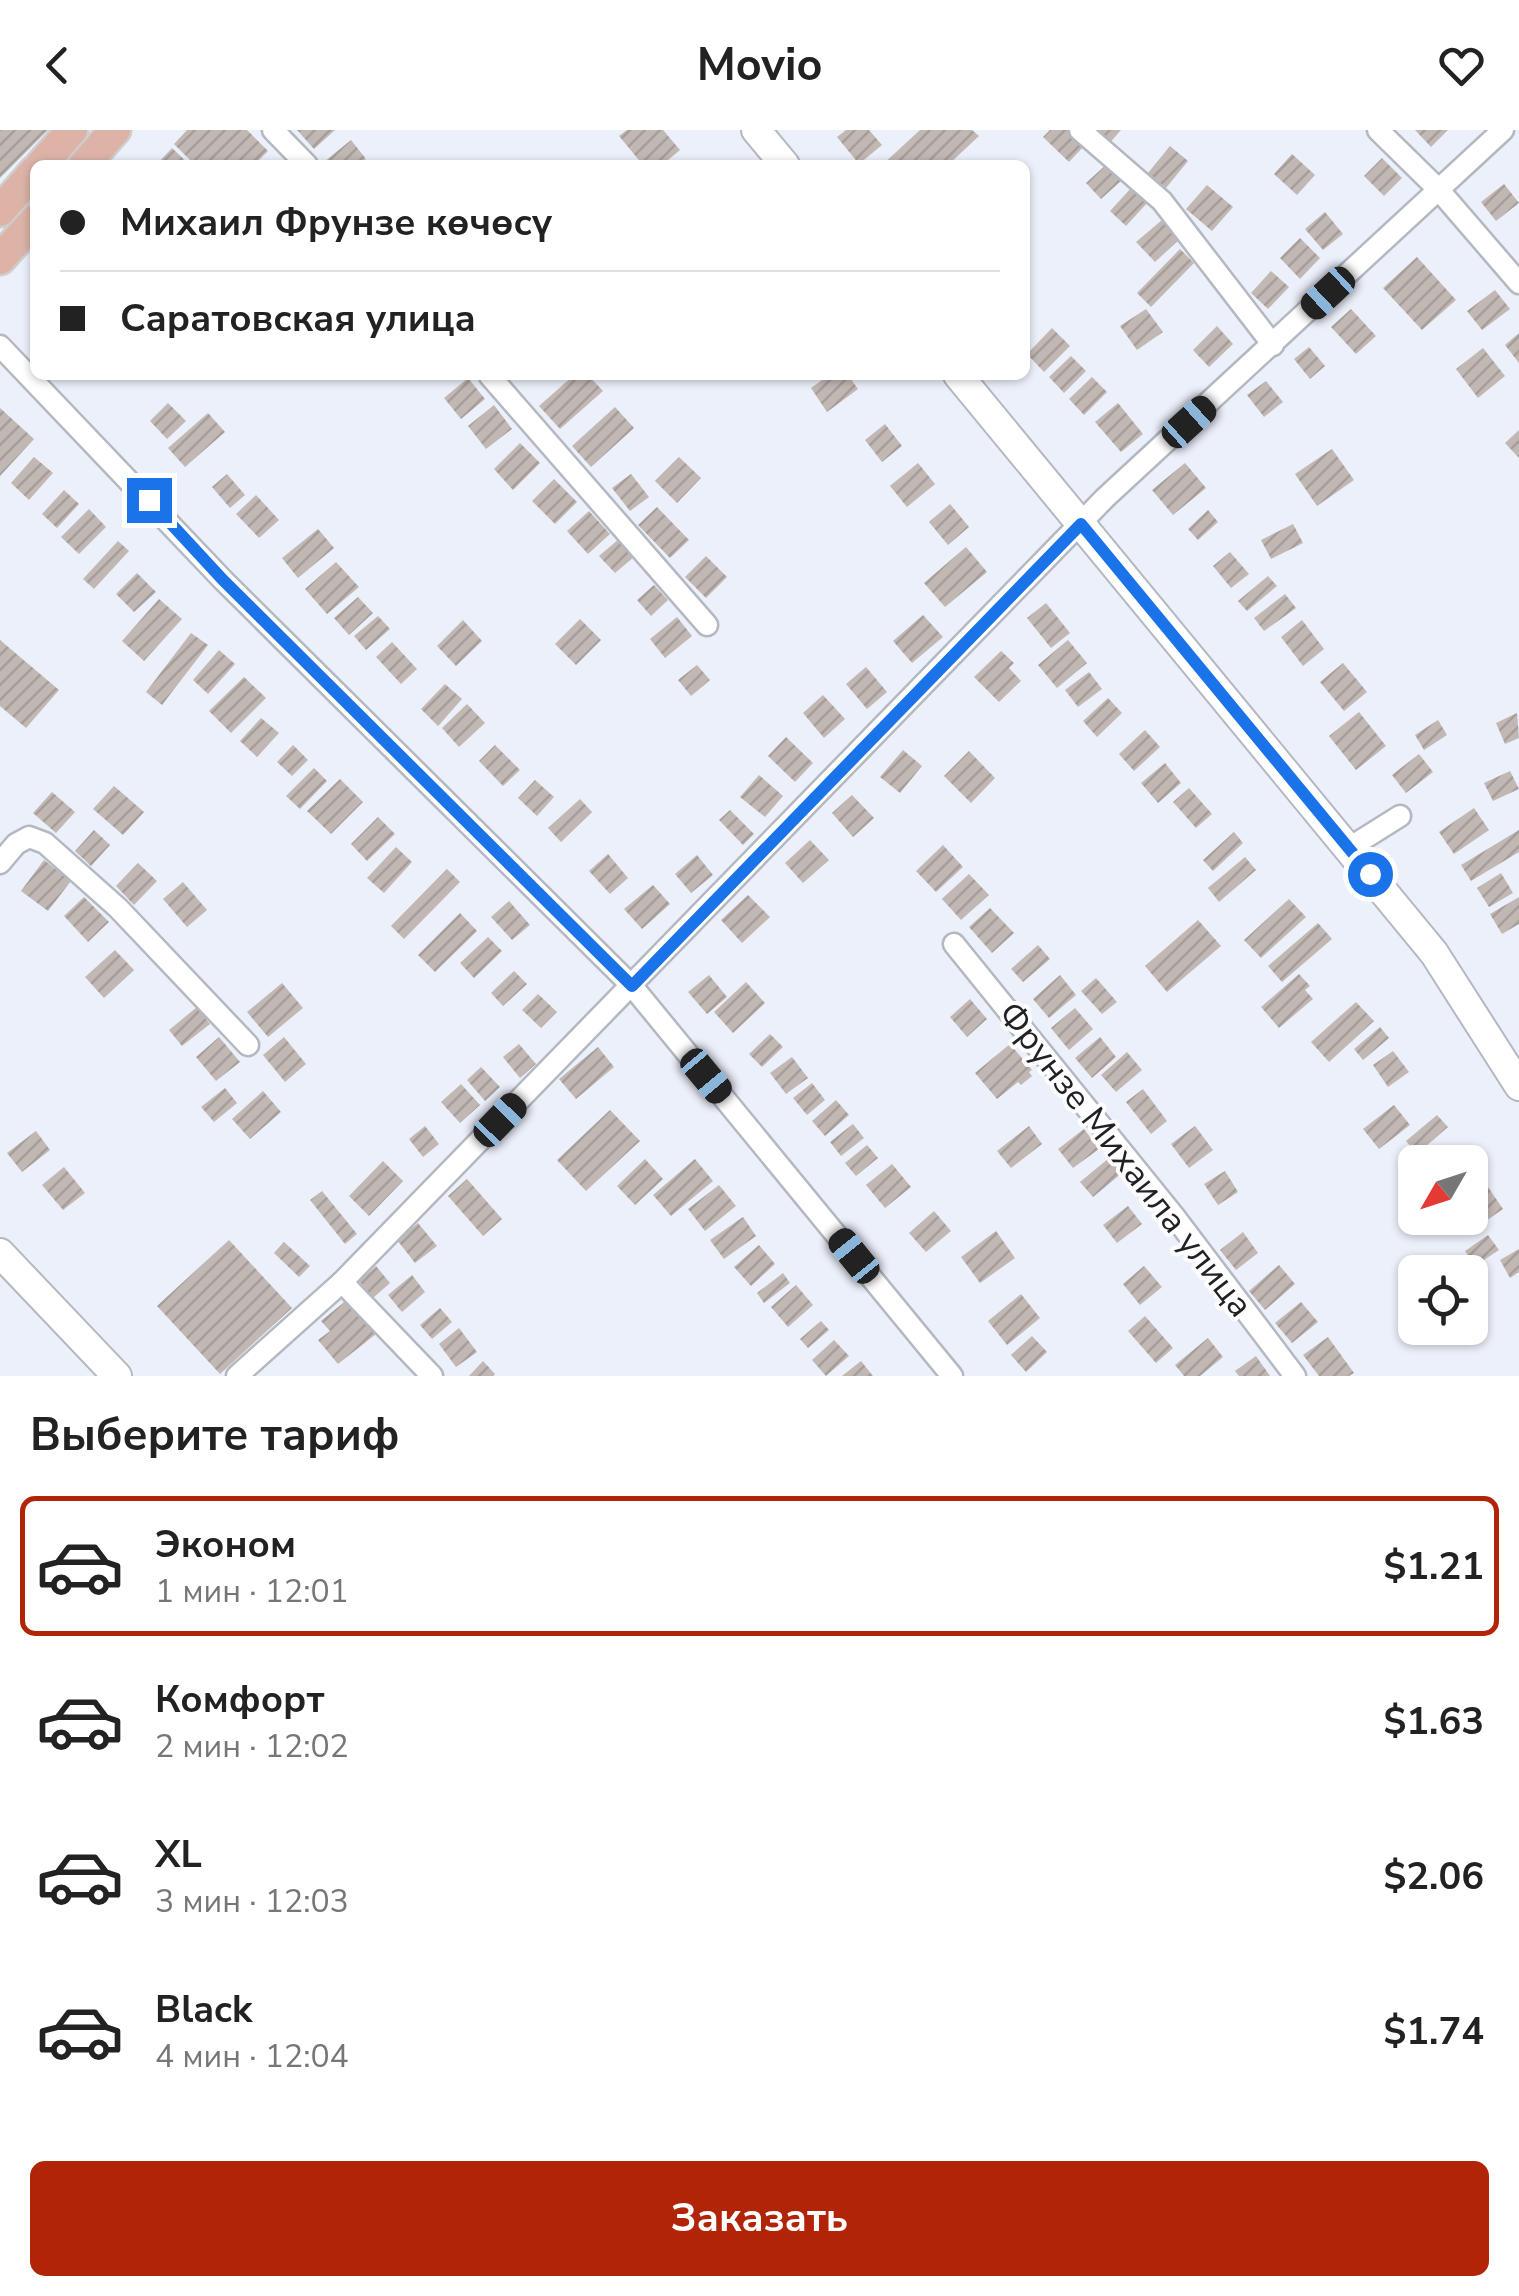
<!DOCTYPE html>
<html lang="ru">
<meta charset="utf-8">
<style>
body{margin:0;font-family:"Nunito Sans",sans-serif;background:#f6f6f6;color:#222;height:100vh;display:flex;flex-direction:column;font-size:38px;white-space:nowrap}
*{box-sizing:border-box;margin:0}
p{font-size:32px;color:#767676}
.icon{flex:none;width:55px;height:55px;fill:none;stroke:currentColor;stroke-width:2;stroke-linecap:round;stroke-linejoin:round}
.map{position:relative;height:1246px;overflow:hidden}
.panel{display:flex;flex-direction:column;background:#fff;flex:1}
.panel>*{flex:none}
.top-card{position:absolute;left:30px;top:30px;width:1000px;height:220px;border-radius:15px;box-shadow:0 2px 8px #0004;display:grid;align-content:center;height:220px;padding:0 30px;background:#fff}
.needle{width:65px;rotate:231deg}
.tools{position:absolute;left:1398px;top:1015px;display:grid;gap:20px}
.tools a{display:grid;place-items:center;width:90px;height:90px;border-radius:15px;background:#fff;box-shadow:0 2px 8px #0004;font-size:50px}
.end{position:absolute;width:45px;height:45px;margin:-22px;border:12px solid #1a73e8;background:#fff;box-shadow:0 0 0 5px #fff}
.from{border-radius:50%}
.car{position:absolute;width:30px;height:60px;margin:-30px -15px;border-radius:12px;box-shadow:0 0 8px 2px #0007;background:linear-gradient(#222 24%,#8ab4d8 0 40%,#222 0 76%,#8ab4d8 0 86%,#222 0)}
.top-card b{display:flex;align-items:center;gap:35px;height:95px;font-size:38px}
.top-card b+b{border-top:2px solid #e0e0e0}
.top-card i{width:25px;height:25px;background:#222}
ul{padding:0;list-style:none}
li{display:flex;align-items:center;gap:30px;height:140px;margin:0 20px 15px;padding:0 10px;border:5px solid transparent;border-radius:15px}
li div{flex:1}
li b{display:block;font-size:38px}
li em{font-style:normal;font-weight:700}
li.on{border-color:#b12407}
li>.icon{width:90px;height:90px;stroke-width:1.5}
h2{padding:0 30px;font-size:45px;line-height:120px}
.button{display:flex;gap:20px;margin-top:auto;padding:20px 30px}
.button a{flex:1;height:115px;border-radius:15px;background:#b12407;color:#fff;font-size:40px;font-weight:700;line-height:115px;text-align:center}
header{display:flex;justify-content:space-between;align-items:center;height:130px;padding:0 30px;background:#fff;font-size:45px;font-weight:700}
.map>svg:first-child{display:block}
.building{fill:url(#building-hatch)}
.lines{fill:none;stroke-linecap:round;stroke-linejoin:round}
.street-casing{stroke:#b4b8c1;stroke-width:25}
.secondary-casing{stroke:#b4b8c1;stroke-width:32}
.primary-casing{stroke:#cececf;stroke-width:35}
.street{stroke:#fff;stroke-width:20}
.secondary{stroke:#fff;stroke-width:28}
.primary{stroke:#ddb3a7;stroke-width:30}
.route{stroke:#1a73e8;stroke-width:12}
.labels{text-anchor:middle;stroke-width:8;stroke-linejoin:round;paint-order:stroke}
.street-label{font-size:35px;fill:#202125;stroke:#fdfdfd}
</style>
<header><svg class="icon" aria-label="back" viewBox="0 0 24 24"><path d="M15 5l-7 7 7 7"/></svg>Movio<svg class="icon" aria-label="heart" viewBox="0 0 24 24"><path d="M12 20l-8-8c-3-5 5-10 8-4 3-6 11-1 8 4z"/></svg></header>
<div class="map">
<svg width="1519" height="1246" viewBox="0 0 1519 1246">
<defs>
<pattern id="building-hatch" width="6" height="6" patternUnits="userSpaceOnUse" patternTransform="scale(2.5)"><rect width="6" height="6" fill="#c2b8b3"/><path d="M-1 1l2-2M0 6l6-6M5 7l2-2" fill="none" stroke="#a69e9a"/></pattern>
</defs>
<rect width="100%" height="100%" fill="#ecf0fa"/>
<g class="building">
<polygon points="0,0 48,0 0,48"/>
<polygon points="187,0 247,0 268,21 254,35 195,35 174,14"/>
<polygon points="297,0 335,0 314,19"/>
<polygon points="627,0 663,0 680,20 662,35 643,35 619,6"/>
<polygon points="846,0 869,0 882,15 859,34 837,7"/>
<polygon points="920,0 972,0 979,6 948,35 882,35"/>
<polygon points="1050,0 1069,0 1085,15 1069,32 1043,7"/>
<polygon points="1091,0 1121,0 1108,15"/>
<polygon points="1415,0 1448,0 1431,17"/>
<polygon points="351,10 366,29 358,35 326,35 324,32"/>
<polygon points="1170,16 1188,31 1166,58 1148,43"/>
<polygon points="172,18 190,35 156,35"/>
<polygon points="1292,24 1315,45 1297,65 1274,44"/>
<polygon points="1382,28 1402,48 1384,66 1364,46"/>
<polygon points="1108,33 1123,49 1101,69 1086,53"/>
<polygon points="1504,54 1519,73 1496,91 1481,72"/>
<polygon points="1207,55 1233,77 1212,101 1186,79"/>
<polygon points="1132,57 1148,72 1126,96 1110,81"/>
<polygon points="1325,82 1343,104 1323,120 1305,99"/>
<polygon points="1162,90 1180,109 1155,132 1136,112"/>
<polygon points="1300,108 1320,128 1300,149 1280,128"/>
<polygon points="1180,119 1194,133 1151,177 1137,163"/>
<polygon points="1417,127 1456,170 1422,200 1383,158"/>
<polygon points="1271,141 1289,157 1268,179 1251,163"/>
<polygon points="1495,160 1510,179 1482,200 1467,181"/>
<polygon points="1146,179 1163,202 1137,220 1120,196"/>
<polygon points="1351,179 1376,206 1356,224 1331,197"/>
<polygon points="1217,196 1233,214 1209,237 1193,220"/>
<polygon points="1052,198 1070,216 1044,242 1027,224"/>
<polygon points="1519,203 1519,233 1505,215"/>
<polygon points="1309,217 1325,236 1310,249 1294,229"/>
<polygon points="1483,218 1505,246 1478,268 1456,239"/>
<polygon points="1071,226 1086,241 1064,263 1049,247"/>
<polygon points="574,245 588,245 603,261 560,299 539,276"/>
<polygon points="829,245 848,245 858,259 827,282 811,258"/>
<polygon points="1092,247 1107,262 1084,285 1069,269"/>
<polygon points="468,248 485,269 461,289 444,268"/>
<polygon points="1266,251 1283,272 1264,287 1247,265"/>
<polygon points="168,273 186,291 167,309 150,291"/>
<polygon points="1118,273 1143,304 1121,322 1095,292"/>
<polygon points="494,275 512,299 486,319 468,296"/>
<polygon points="615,277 634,298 591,337 572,316"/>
<polygon points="0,278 34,309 0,346"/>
<polygon points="208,283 225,302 185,337 168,318"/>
<polygon points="885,294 902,316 882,332 865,310"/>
<polygon points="1519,300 1519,328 1505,313"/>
<polygon points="520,313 540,333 513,360 494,339"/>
<polygon points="1332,319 1354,350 1317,376 1295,344"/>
<polygon points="34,327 53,343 29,370 11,353"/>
<polygon points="679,327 701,348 677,373 655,351"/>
<polygon points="918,333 935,354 907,377 890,356"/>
<polygon points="1185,333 1206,358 1173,385 1152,360"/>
<polygon points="227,344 245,365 230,378 212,357"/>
<polygon points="631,344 649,367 630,381 612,358"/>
<polygon points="554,349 577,372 555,394 532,371"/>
<polygon points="64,360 79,374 57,398 42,384"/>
<polygon points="256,365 279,390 259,408 236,384"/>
<polygon points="950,374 969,397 948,415 929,392"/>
<polygon points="657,377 689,410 670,428 638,395"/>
<polygon points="89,379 106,397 79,424 61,407"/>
<polygon points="1208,380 1218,392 1198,410 1188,399"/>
<polygon points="589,381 610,404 588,424 567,401"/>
<polygon points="1293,394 1303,413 1271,429 1261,410"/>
<polygon points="318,399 334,418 298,448 282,428"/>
<polygon points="619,409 634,427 615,443 599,426"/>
<polygon points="118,411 129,421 94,459 83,449"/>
<polygon points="966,417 987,442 945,477 924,453"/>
<polygon points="1230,422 1249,444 1231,458 1213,436"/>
<polygon points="706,426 727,447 706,468 685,447"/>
<polygon points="336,432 359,457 327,484 305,459"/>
<polygon points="137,443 156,462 134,482 116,464"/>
<polygon points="1268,446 1277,456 1247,481 1238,471"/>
<polygon points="654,455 668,470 651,486 637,470"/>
<polygon points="1285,464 1296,478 1264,501 1254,488"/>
<polygon points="358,467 373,483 349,505 334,488"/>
<polygon points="159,469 182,489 144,531 122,511"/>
<polygon points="1046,473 1070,503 1051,518 1027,488"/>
<polygon points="923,485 943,507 912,533 893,511"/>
<polygon points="378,486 390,499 366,520 354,506"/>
<polygon points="677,487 692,506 665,528 650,509"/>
<polygon points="580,489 601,510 576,535 555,514"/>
<polygon points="463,490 482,511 456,536 437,516"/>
<polygon points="1302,490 1324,519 1303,536 1281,507"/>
<polygon points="191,503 208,515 162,575 146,562"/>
<polygon points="0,510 59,560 26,598 0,576"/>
<polygon points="1068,510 1087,533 1057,558 1038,535"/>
<polygon points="392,512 417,539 401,554 376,527"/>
<polygon points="219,520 235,534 208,564 193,550"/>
<polygon points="1001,521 1014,533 1009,538 1021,551 999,572 974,547"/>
<polygon points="1343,533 1367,562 1344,581 1320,552"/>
<polygon points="697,535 710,550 691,566 678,550"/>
<polygon points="866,537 887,562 867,579 846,554"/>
<polygon points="1089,542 1102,559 1078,577 1065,560"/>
<polygon points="244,547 266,568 231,603 209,581"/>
<polygon points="445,554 462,569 438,596 421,579"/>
<polygon points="823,565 845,589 824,608 803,583"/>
<polygon points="1108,568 1122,583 1097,607 1083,591"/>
<polygon points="467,574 485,593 459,617 442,598"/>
<polygon points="1359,582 1386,616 1356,640 1329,606"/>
<polygon points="1517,583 1519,608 1505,614 1496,593"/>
<polygon points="261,588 279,603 257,627 240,611"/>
<polygon points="1438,590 1447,605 1424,620 1415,605"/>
<polygon points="1145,600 1160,617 1134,641 1119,624"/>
<polygon points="786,607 813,633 795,652 768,626"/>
<polygon points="293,615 308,630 292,646 277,632"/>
<polygon points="495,615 520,640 503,656 479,631"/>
<polygon points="903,620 922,636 900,663 880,647"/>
<polygon points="969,621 995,648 971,673 944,646"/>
<polygon points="1419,624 1433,642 1406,663 1392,645"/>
<polygon points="1165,633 1181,653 1158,673 1141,653"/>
<polygon points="314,638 327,651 300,679 286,666"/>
<polygon points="1510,641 1519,659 1493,671 1484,653"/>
<polygon points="759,645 783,666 765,687 740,667"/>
<polygon points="340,649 363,672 331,704 307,681"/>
<polygon points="535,650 554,667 537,686 518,668"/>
<polygon points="114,656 144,682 123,705 93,679"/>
<polygon points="1189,658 1212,684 1196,698 1173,672"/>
<polygon points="52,662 75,682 56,703 33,683"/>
<polygon points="852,665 874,688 853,707 832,683"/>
<polygon points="580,669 592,682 561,712 548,698"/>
<polygon points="1474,678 1489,700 1454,724 1439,702"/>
<polygon points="730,680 754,704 743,715 719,690"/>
<polygon points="378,687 395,704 367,731 351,714"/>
<polygon points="94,700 110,715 91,736 75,721"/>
<polygon points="1519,700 1519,722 1471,751 1461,735"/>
<polygon points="1234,702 1243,713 1213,741 1203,730"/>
<polygon points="810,710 829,730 803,753 785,733"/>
<polygon points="943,715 963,737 936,762 916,741"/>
<polygon points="396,717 412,732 384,763 367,748"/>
<polygon points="608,724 628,748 610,764 589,741"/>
<polygon points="697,725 713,745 691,763 675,744"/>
<polygon points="1245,727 1256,740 1219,772 1208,758"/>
<polygon points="44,730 71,751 48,781 21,761"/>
<polygon points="138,733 157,751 134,775 116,756"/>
<polygon points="447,739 460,752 404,809 391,796"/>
<polygon points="1501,743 1513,763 1489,777 1477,758"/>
<polygon points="969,744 989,765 961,790 942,769"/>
<polygon points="183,752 207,780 187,797 163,769"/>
<polygon points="653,755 670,774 642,799 624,779"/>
<polygon points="748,765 770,787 742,813 721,790"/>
<polygon points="84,767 109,792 88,812 64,786"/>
<polygon points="1519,767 1519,794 1502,804 1490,784"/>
<polygon points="1289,769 1306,787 1261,828 1244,810"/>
<polygon points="509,771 530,795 512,810 491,787"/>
<polygon points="990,778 1014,803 992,823 969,797"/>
<polygon points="460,783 477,801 435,842 418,825"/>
<polygon points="1198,790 1221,816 1167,862 1145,836"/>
<polygon points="1318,793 1332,809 1282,852 1268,836"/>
<polygon points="488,807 502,821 474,848 460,833"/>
<polygon points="1038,815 1050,829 1023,852 1011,839"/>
<polygon points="115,820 134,840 104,868 85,847"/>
<polygon points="514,841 527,854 503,876 491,863"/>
<polygon points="1299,844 1310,856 1305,860 1313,869 1279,898 1261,877"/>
<polygon points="709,845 727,867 707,884 688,862"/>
<polygon points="1060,845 1076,865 1049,888 1033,869"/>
<polygon points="1096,848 1117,872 1102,884 1081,861"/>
<polygon points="746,852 765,873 733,903 714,882"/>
<polygon points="282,853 303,878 268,907 247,882"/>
<polygon points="538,864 557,882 541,898 522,880"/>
<polygon points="970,869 987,889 967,907 950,887"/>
<polygon points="1356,872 1374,891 1329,932 1311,912"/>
<polygon points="197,877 210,894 182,916 169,900"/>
<polygon points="1075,878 1093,899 1069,920 1051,898"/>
<polygon points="1380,897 1389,908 1363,930 1354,919"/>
<polygon points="770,904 783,917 762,937 749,924"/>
<polygon points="219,907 240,932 216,951 196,927"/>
<polygon points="284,907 306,934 285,952 263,925"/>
<polygon points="1100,907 1116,927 1092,948 1075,928"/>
<polygon points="519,914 536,934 520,948 503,927"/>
<polygon points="1010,914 1032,940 1029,942 1032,946 1021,955 1018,952 997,969 975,943"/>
<polygon points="598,917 614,937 576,969 559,949"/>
<polygon points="1393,921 1409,942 1388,957 1373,935"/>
<polygon points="1127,922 1142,940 1116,962 1101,945"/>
<polygon points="792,927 808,948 786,964 770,943"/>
<polygon points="481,937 500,957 485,971 467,950"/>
<polygon points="812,953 825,970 807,985 793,968"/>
<polygon points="461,954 480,975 460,993 441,972"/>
<polygon points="225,958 237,973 214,992 201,977"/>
<polygon points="1143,959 1167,991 1151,1004 1126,972"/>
<polygon points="263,961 281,982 250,1009 232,989"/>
<polygon points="836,970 849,985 825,1006 812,991"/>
<polygon points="1394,975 1410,995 1379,1019 1363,999"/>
<polygon points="610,980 640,1011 586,1061 557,1030"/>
<polygon points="1437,985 1448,997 1417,1024 1406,1011"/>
<polygon points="853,994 864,1008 841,1026 830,1012"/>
<polygon points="425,996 439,1014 423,1027 409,1009"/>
<polygon points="1029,996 1042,1014 1011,1038 997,1021"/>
<polygon points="1195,996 1213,1020 1189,1038 1171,1014"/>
<polygon points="1084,999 1099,1019 1073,1038 1058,1019"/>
<polygon points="36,1001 50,1020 22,1042 7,1023"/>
<polygon points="867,1015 878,1028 856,1046 845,1033"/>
<polygon points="1468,1022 1485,1043 1470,1055 1470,1032 1454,1032"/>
<polygon points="1109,1028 1122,1043 1093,1067 1080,1052"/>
<polygon points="645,1029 663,1049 635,1075 617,1056"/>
<polygon points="695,1029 713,1051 671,1086 653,1065"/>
<polygon points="383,1031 403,1051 369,1086 349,1066"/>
<polygon points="892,1034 911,1057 885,1078 866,1055"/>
<polygon points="64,1037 85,1063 63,1080 42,1055"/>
<polygon points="1225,1041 1238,1062 1218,1075 1204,1054"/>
<polygon points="467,1049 502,1089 483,1106 448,1066"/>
<polygon points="719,1055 736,1076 705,1101 688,1079"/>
<polygon points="1488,1057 1503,1079 1477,1097 1470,1088 1470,1070"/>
<polygon points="322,1061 357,1104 345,1114 310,1070"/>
<polygon points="1128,1076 1142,1094 1117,1113 1103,1095"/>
<polygon points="934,1081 951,1101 926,1122 909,1103"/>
<polygon points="743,1087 756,1106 724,1129 710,1110"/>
<polygon points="418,1093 437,1116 415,1133 397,1110"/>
<polygon points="996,1101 1015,1128 980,1153 961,1127"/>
<polygon points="1243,1102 1258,1123 1236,1140 1220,1120"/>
<polygon points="1488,1105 1499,1120 1475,1136 1465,1121"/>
<polygon points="229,1110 292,1178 220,1244 157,1176"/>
<polygon points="284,1112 310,1136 299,1147 274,1123"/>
<polygon points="759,1115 775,1134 751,1156 734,1137"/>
<polygon points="1519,1119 1519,1142 1510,1148 1500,1130"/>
<polygon points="1279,1135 1295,1154 1265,1180 1249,1161"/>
<polygon points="376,1136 390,1153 373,1168 359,1151"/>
<polygon points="1144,1136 1162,1157 1140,1175 1123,1154"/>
<polygon points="783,1143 790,1153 764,1173 757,1163"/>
<polygon points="412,1145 425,1162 402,1182 388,1165"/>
<polygon points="796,1155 813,1175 788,1197 771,1177"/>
<polygon points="1021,1164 1040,1188 1007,1215 988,1191"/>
<polygon points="348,1169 376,1204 338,1234 318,1210 330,1201 321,1191"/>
<polygon points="1301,1172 1318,1192 1292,1213 1275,1193"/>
<polygon points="440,1178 452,1192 432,1209 420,1195"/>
<polygon points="1145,1186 1173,1218 1156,1233 1128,1201"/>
<polygon points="821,1191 829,1200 808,1218 800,1209"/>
<polygon points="459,1198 477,1222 456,1237 439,1214"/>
<polygon points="1032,1206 1047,1222 1026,1242 1011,1225"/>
<polygon points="1328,1207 1354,1243 1349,1246 1319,1246 1303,1225"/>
<polygon points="1208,1208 1223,1227 1200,1246 1184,1246 1175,1235"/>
<polygon points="834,1210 849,1226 826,1246 812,1230"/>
<polygon points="1256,1226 1270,1246 1239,1246 1235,1241"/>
<polygon points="483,1231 495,1244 493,1246 469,1246"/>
<polygon points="861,1231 873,1246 842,1246"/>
</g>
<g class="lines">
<g class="street-casing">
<g id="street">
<polyline points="273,0 307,35"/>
<polyline points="1080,0 1162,71 1273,215"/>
<polyline points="1378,0 1438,59 1519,153"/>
<polyline points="0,216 223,450 632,856 952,1246"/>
<polyline points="489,245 707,495"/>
<polyline points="1349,718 1400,686"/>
<polyline points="0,733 16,714 29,707 45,713 118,778 248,915"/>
<polyline points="954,814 1174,1086 1295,1246"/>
<polyline points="342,1152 432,1246"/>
<polyline points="237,1246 342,1152 1105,368 1503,0"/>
</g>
</g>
<g class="secondary-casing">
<g id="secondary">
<polyline points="756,0 785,35"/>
<polyline points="958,245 1434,823 1519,956"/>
<polyline points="0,1123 117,1246"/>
</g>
</g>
<g class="primary-casing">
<g id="primary">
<polyline points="41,35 72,0"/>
<polyline points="84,35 115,0"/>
<polyline points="0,81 35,41"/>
<polyline points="0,129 35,90"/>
</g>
</g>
<use href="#street" class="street"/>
<use href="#secondary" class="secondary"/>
<use href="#primary" class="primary"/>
</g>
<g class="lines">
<polyline class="route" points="149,370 223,450 632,856 1081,394 1370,744"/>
</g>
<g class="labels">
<g class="street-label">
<text transform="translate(1126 1029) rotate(52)" y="12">Фрунзе Михаила улица</text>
</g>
</g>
</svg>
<div class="tools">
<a><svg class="needle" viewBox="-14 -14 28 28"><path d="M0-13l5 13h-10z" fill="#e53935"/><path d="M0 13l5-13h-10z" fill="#767676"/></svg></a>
<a><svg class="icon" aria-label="locate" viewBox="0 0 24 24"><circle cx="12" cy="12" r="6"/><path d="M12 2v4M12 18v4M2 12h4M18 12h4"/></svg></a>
</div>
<i class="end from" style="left:1370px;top:744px"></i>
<i class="end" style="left:149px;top:370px"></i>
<i class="car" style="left:1328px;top:163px;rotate:227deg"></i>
<i class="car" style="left:1189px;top:292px;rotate:48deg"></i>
<i class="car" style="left:706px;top:946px;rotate:140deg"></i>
<i class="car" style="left:500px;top:990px;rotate:44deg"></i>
<i class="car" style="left:854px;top:1126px;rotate:321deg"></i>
<div class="top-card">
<b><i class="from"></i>Михаил Фрунзе көчөсү</b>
<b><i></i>Саратовская улица</b>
</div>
</div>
<section class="panel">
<h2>Выберите тариф</h2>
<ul>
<li class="on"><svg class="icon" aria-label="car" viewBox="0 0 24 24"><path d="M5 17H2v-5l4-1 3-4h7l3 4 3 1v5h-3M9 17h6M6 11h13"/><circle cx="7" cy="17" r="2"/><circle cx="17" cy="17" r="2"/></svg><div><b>Эконом</b><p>1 мин · 12:01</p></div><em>$1.21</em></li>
<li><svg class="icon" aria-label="car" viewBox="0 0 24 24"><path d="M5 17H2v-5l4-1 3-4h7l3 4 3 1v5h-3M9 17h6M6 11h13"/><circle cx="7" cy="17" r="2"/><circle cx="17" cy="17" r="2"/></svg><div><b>Комфорт</b><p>2 мин · 12:02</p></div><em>$1.63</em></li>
<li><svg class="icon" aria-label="car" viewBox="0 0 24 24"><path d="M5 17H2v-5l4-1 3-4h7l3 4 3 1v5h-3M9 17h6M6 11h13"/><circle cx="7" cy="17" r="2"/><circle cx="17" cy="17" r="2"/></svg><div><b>XL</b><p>3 мин · 12:03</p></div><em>$2.06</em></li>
<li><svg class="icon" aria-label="car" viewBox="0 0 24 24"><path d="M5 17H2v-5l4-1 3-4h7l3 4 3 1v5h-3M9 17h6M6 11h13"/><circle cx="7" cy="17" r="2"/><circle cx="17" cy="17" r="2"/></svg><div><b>Black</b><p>4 мин · 12:04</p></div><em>$1.74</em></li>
</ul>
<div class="button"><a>Заказать</a></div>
</section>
